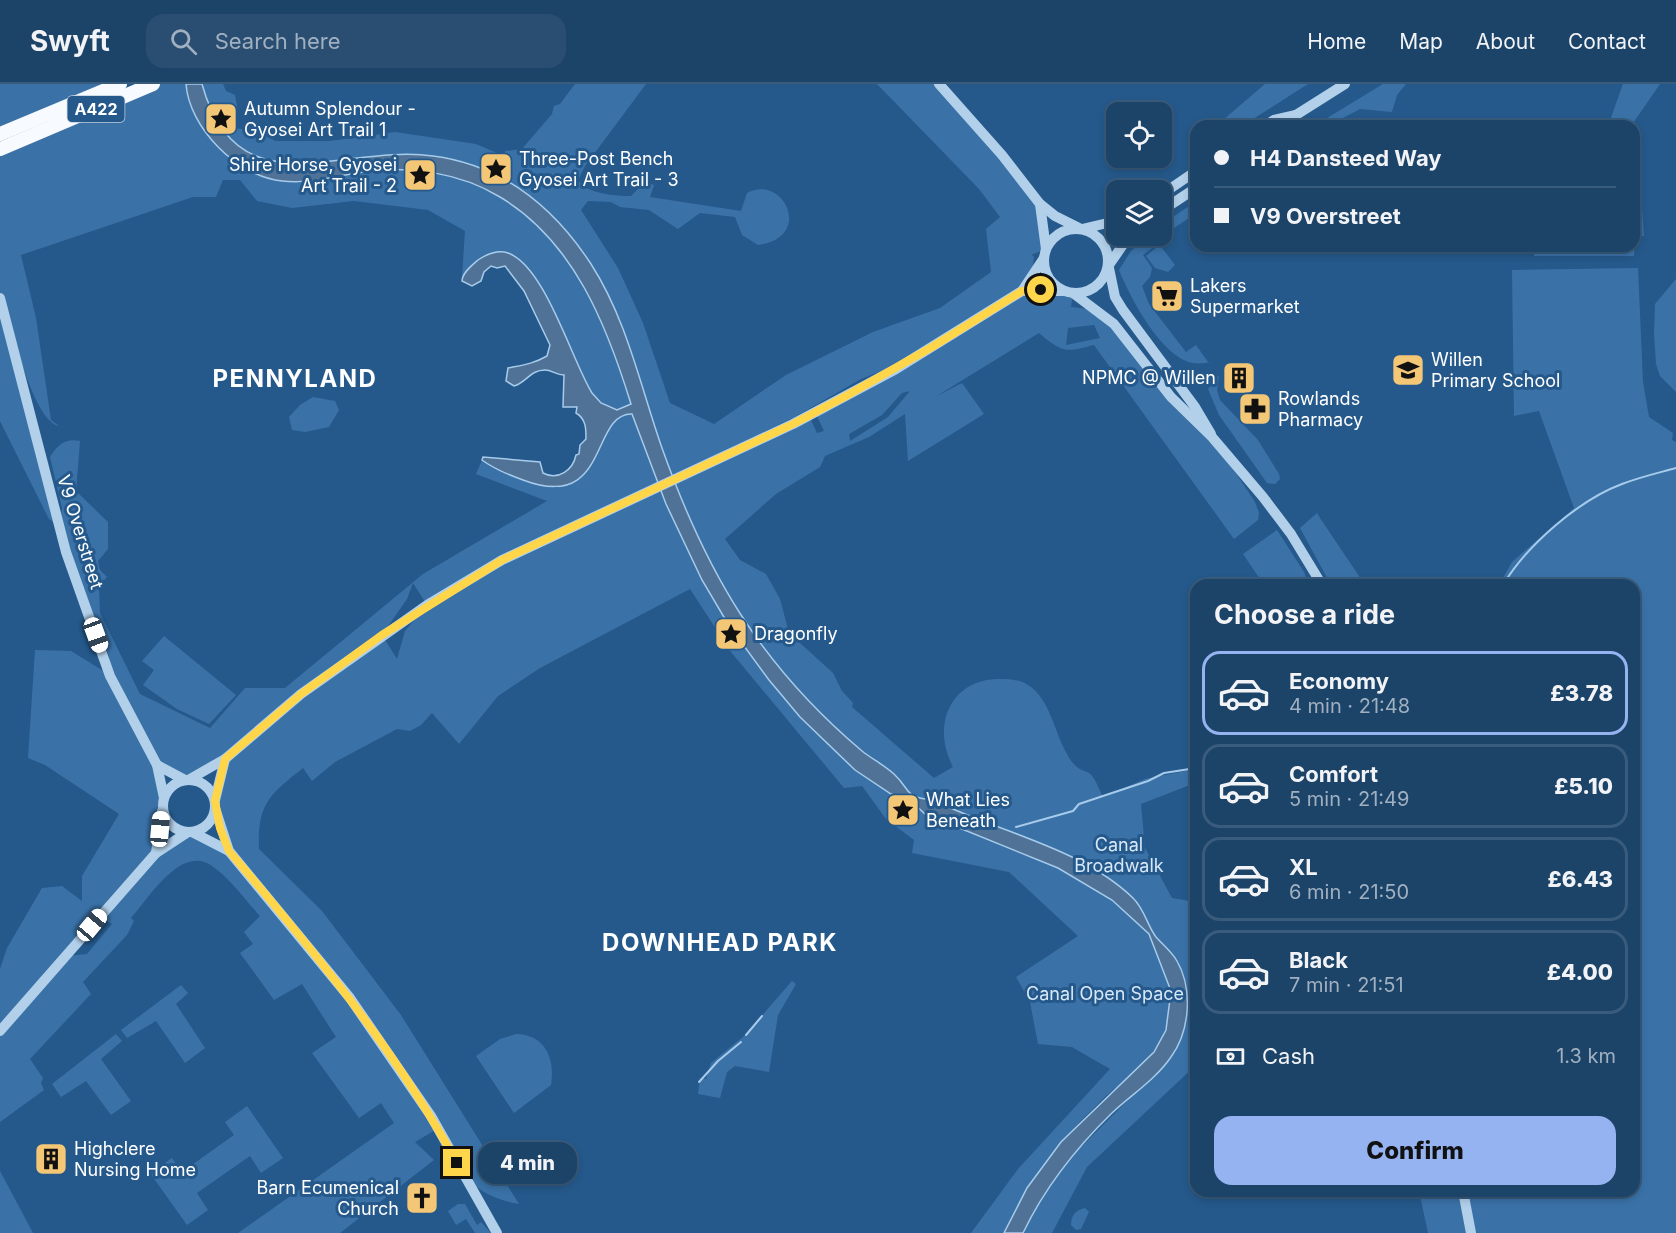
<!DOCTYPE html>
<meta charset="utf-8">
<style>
body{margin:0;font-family:Inter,sans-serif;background:#294e71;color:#f1f3f6;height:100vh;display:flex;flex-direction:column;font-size:22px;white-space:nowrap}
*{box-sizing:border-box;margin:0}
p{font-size:20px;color:#a0b0c0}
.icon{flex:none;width:33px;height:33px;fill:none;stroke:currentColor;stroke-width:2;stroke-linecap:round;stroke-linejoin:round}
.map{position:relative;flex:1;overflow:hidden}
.details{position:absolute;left:1190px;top:495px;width:450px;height:618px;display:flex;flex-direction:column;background:#1c4368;border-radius:18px;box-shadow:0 3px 9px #0003,0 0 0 2px #3a5c7c}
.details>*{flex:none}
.banner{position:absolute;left:1190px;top:36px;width:450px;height:132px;border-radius:18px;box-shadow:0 3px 9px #0003,0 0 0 2px #3a5c7c;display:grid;align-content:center;height:132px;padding:0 24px;background:#1c4368}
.tools{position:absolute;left:1106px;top:18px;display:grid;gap:12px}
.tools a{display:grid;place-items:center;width:66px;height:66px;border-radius:12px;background:#1c4368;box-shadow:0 3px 9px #0003,0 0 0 2px #3a5c7c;font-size:30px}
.end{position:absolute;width:27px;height:27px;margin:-14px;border:8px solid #ffd54a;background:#111;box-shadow:0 0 0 3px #111}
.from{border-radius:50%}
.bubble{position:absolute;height:42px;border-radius:18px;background:#1c4368;box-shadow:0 3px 9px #0003,0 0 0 2px #3a5c7c;font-size:20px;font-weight:800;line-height:42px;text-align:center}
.car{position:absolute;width:18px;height:36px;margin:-18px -9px;border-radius:8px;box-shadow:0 0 4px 2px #0007;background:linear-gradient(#fff 24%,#345 0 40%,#fff 0 76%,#345 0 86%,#fff 0)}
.banner b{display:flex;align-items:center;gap:21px;height:57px;font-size:22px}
.banner b+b{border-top:2px solid #3a5c7c}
.banner i{width:15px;height:15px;background:#f1f3f6}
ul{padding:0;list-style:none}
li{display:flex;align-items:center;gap:18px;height:84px;margin:0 12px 9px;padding:0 12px;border:3px solid #3a5c7c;border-radius:18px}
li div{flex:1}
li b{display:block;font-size:22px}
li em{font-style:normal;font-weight:800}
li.selected{border-color:#95b2f1}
li>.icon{width:54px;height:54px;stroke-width:1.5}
h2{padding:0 24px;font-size:27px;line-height:72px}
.pay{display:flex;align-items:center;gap:15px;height:66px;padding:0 24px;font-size:22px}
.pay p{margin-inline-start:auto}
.cta{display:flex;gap:12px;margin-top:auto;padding:12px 24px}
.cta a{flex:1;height:69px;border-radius:18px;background:#95b2f1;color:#111;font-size:24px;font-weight:800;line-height:69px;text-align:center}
header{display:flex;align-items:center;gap:36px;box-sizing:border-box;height:84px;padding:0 30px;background:#1c4368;border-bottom:2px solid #3a5c7c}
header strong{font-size:28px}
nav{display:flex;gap:33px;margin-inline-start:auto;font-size:21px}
.search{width:420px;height:54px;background:#294e71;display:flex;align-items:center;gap:15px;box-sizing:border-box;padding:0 21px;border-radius:18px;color:#a0b0c0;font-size:22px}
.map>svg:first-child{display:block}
.green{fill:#3a72a8;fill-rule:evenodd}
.water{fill:#4f7296;stroke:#a7cbeb;stroke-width:1.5}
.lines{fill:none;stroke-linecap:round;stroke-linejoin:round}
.stream{stroke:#a7cbeb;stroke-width:2}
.tertiary{stroke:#b3d0ea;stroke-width:10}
.primary{stroke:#f7fafe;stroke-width:14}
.route{stroke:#ffd54a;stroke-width:8}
.labels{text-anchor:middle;stroke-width:6;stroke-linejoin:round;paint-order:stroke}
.shield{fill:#25598b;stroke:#becddc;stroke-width:1.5}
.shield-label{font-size:16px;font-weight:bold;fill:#fff}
.poi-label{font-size:18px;fill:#fff;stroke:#25598b;text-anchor:start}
.street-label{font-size:18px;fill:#fff;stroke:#25598b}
.park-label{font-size:18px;fill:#d7e8f8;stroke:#25598b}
.district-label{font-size:24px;font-weight:bold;letter-spacing:1.5px;fill:#fff;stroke:#25598b}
</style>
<header>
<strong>Swyft</strong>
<div class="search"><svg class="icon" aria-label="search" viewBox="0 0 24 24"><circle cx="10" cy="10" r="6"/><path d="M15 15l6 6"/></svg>Search here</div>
<nav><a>Home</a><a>Map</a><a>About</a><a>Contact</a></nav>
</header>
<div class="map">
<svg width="1676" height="1149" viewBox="0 0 1676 1149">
<rect width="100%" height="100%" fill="#25598b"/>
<g class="green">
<polygon points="0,0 120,0 0,45"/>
<path d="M153,0H186C187,24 199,42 216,59C246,89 279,103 322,97C337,95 351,89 366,87C403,83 447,88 482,103C568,142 605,236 631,320L617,326L601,319L592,309C567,268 558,221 525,184C520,179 516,172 509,169C495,164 470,183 462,193L465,147L428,126L354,117L292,124L257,117L240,96H223L216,113H193L21,171L36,234L51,336L59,342C36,338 17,262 9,241L57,441L49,435L0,337V218L4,226L0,208V70Z"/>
<path d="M202,0H223L226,7L235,11L237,22L227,34L229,44L257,46L275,57H330L395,48L476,60L504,72L505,67L522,65L552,30L554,22L560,20L575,0H646L585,82L578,96C587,110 615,112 631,112L645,98L654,101L650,113L741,127L747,109C783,89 815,153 758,161L742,151L735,133L700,129L678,145L649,126L620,123L611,118L588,117L581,126L618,184L643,239L670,319L714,340L786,291L873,248L940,224L991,188L986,145L1000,133L979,105L877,0H939L1040,120L1046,165L1031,171L1034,172L1033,182L1021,203L884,286L861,295L793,334L721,368L809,332L817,349L824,347L815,328L1022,207L1073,209L1071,223L1096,226L1212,353L1255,418L1259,429L1258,436L1234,455L1094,261C1064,269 1062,268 1039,249L935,313L962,299L984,330L908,377L905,330L869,353L825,372L820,383L776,410L725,455L740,476L766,490L780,515L789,549L833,589L842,607L853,619L852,623L934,694L953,683C931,642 950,594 1001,595C1009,595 1021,596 1028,601C1050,615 1054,647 1066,668C1068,673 1073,680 1077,683C1081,687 1089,687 1092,692C1097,698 1099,706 1103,713L1145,695L1195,685V699L1141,720L1145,764L1172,814L1195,818V982L1087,1083L1052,1149H1023L1042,1110L1074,1070L1172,972L1185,938L1187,912L1178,877L1153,849L1140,822L1132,813L1114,799L1067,773L933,716C903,713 912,708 894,690C884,681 872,675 862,667C761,583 701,482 660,358C640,298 626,234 591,180C553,122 503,81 433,72C344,59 237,128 202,0ZM1094,241L1100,254L1066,261L1068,244ZM910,307L888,333L850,357L849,350L882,331L902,309Z"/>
<polygon points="1265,0 1308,0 1242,42 1216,42"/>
<polygon points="1383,0 1406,0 1397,11 1392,28 1360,25 1328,42 1314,42"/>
<polygon points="1623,0 1660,0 1631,42 1608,42"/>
<polygon points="1634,74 1640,97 1644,152 1635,153 1634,172 1534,172 1534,162 1634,162"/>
<path d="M1195,118V130L1159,154L1164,162L1156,161L1143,171L1152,184L1150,193L1142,202L1149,220L1186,268L1196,261L1208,278H1211C1206,279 1198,280 1193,279C1161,273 1130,213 1119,186L1131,167L1149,152H1161V141Z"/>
<polygon points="1157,163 1162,164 1175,181 1168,188 1155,184 1146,172"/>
<polygon points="1638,184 1643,298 1649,333 1673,349 1672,356 1676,358 1676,1149 1428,1149 1419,1107 1634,1107 1634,501 1499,501 1512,478 1574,424 1539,327 1514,332 1512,186"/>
<polygon points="1676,195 1676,308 1660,292 1656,280 1654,249 1655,220"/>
<polygon points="1219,291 1217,306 1220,316 1258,356 1279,390 1280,395 1275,400 1267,399 1219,331 1208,305"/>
<polygon points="313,313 335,317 339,326 329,343 305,348 292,346 289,333 300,321"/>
<path d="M626,330H632L666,420L691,473L728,540L769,596L800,633L855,686L891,710L912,718L925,730C998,759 1084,782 1138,840C1142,845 1148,848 1151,853C1157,861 1161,876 1165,886C1175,915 1171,943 1153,968C1142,984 1112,1005 1097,1021C1056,1060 1030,1098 1004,1149H971L1018,1085L1110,985L1072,963L1038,960L1030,918L1016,893L1078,852L1009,788L912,769L914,756L886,735L862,702L844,704L731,568L690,505L540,584L498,612L459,660L432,629L421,641L410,647L397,645L335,678L312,697L303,684C270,710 257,720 259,765L322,827L401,931L519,1120C468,1111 461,1086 437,1045L415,1058L434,1076L340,1149H238L394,1039L381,1019L359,1034L312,969L336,953L302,900L274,916L240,869L253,860L244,848L260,832C245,816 230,794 212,782C181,760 149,814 131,834L134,837L127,851L83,898L91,910L30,975L43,994L41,999L44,1006L0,1038V885L7,864L42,804L62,802L82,817V792L119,730L45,681L28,674L35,566L71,567L110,591L109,572L59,447L62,424L50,373C58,361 65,354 80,357L76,407L108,438V465L98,477L100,486L107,493L99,502L100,529L140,610L210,644L245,604H285L423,490L547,417L476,390L482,376L518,395L557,404L616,336ZM413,499L427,521L405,547L397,575L382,551L407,515ZM224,677L215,724L228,766L188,748L156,768L164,714L157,682L190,695ZM93,829L112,840L87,870L67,872L92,841Z"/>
<polygon points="1317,429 1320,434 1365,501 1331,501 1300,444"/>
<polygon points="1277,446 1304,488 1309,501 1264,501 1243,470"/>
<polygon points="164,552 236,611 209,640 177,625 143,601 154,586 142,577"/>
<polygon points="792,897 796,900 778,931 769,988 735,982 727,988 720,1014 698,1010 700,994 706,995 711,979 744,952"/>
<polygon points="181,901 188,909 176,920 205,964 185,979 156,937 127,954 121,946"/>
<polygon points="116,950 122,957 101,975 131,1017 111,1031 86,997 61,1013 52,1000"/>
<path d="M516,950C546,951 555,975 551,1001L514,1029L476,972L500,955Z"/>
<polygon points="247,1022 283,1074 261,1089 250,1072 197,1109 208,1126 187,1141 150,1089 172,1074 182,1088 234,1051 225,1038"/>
<polygon points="0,1087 33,1149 0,1149"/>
<polygon points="458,1120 465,1120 477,1141 481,1138 491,1149 475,1149 466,1135 456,1141 448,1127"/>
<path d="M1085,1124L1089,1128L1081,1145L1076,1146L1071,1141C1071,1132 1075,1126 1085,1124Z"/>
</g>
<path class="water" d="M186,0H202C237,128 344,59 433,72C503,81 553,122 591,180C627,236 640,301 662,364C706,488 760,581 862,667C872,675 884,681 894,690C912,707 903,713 933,716C998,748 1080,763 1133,814C1145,826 1147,841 1156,853C1163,861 1172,868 1177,877C1193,905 1190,947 1171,973C1156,995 1131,1011 1112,1029C1075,1065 1045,1103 1023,1149H1004L1027,1104L1061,1058L1154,968L1166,946L1171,907L1149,850L1112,816L1058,784L925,730L912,718L891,710L855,686L800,633L769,596L728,540L702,496L666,420L632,330C590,329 610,429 523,396C509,391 494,385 482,376L483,373L540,378L543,389C558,397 573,386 576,371L579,370L580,361L586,355C586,344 586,335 576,329L577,323H563L564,291C556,291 552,286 545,286C530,286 527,298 514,302L506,297L508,284C523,281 533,280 547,272L550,261L524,207L505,182L497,184L491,182L484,188L481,197L472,202L462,197C462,189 472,181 478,176C487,170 497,165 508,169C545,182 572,277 592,309L601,319L617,326L631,320C607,242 574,157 500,113C461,89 409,81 363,88C336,92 311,100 282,97C238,93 189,44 186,0Z"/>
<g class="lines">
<g class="stream">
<path d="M1503,501C1527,461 1579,416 1622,400C1640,393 1658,389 1676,384"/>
<polyline points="1016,743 1073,727 1079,720 1148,697 1164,689 1196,684"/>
<polyline points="746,951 762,932"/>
<polyline points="699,998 718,977 741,958"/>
</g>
<g class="tertiary">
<polyline points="939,0 1002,71 1040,120 1055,132 1079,144"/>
<polyline points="1265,42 1274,36 1296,31"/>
<polyline points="1285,42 1296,31 1345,0"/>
<polyline points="1161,111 1196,87"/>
<polyline points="1040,120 1046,165"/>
<polyline points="1161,127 1196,104"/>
<circle cx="1076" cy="177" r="32"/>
<polyline points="1082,145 1116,137"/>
<polyline points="1109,181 1129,152"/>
<polyline points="1109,184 1115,213 1123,226 1195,323 1211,350"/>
<polyline points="1022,207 1064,207"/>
<polyline points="1073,209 1114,240 1171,313 1212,353 1263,413 1291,450 1322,501"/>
<polyline points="0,214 66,468 110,592 157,681 164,714"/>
<polyline points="157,681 185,696"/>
<polyline points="190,695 225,675 301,610 427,521 502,476 793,340 896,285 1022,207 1044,174"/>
<circle cx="189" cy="722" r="26"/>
<polyline points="215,716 225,675"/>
<polyline points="215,724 229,767 350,914 431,1032 497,1149"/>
<polyline points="192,748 229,767"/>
<polyline points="156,769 162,727"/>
<polyline points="0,947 156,769 188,748"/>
<polyline points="1463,1107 1471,1149"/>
</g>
<g class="primary">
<polyline points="0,50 120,0"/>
<polyline points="0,65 153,0"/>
</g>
</g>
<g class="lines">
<path class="route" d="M457,1079C395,965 313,866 229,767L220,744L215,717L225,675L301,610L382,551L502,476L793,340L846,312L932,263L1022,207L1041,206"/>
</g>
<defs>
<g id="sight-square" transform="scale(1.725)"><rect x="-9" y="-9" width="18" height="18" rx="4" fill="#f4c777" stroke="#25598b"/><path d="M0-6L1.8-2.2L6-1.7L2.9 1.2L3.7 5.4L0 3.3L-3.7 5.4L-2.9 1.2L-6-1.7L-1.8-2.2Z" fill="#111"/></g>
<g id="supermarket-square" transform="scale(1.725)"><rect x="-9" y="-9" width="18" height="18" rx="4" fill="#f4c777" stroke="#25598b"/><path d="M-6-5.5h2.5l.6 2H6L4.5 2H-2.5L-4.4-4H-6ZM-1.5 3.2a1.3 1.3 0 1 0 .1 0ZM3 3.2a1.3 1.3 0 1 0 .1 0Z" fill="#111"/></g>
<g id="school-square" transform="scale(1.725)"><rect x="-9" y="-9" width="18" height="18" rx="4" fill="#f4c777" stroke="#25598b"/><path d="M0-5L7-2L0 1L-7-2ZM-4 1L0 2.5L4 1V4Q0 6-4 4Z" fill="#111"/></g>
<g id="building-square" transform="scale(1.725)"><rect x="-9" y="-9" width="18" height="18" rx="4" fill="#f4c777" stroke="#25598b"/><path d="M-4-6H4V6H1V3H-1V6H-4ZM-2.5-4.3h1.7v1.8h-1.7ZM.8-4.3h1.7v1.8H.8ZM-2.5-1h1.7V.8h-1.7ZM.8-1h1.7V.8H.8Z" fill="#111"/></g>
<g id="pharmacy-square" transform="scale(1.725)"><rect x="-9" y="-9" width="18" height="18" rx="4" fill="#f4c777" stroke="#25598b"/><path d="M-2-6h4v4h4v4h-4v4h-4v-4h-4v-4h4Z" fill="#111"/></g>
<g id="church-square" transform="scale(1.725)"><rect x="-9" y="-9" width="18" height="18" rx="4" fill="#f4c777" stroke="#25598b"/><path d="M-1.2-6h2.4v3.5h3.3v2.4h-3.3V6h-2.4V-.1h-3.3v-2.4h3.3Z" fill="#111"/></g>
</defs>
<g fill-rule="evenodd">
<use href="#sight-square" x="221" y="35"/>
<use href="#sight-square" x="496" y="85"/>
<use href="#sight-square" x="420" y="91"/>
<use href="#supermarket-square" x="1167" y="212"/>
<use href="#school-square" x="1408" y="286"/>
<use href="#building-square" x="1239" y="294"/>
<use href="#pharmacy-square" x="1255" y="325"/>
<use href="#sight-square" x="731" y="550"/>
<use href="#sight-square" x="903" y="726"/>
<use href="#building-square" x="51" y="1075"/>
<use href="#church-square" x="422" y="1114"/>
</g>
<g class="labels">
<rect class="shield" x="67.5" y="12" width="57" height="26" rx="4.5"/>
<g class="shield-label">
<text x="96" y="31">A422</text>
</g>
<g class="poi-label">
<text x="244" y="31">Autumn Splendour -<tspan x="244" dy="21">Gyosei Art Trail 1</tspan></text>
<text x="519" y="81">Three-Post Bench<tspan x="519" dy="21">Gyosei Art Trail - 3</tspan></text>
<text x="397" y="87" text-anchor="end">Shire Horse, Gyosei<tspan x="397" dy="21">Art Trail - 2</tspan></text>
<text x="1190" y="208">Lakers<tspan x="1190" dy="21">Supermarket</tspan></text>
<text x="1431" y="282">Willen<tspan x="1431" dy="21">Primary School</tspan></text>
<text x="1216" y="300" text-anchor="end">NPMC @ Willen</text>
<text x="1278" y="321">Rowlands<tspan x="1278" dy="21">Pharmacy</tspan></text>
<text x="754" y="556">Dragonfly</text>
<text x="926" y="722">What Lies<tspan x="926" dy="21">Beneath</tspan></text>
<text x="74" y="1071">Highclere<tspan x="74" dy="21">Nursing Home</tspan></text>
<text x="399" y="1110" text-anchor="end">Barn Ecumenical<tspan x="399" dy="21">Church</tspan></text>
</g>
<g class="street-label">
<text transform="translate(80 448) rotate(73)" y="6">V9 Overstreet</text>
</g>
<g class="park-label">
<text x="1119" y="767">Canal<tspan x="1119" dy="21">Broadwalk</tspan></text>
<text x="1105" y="916">Canal Open Space</text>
</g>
<g class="district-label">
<text x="295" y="303">PENNYLAND</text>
<text x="720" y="867">DOWNHEAD PARK</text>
</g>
</g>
</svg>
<div class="tools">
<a><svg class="icon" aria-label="locate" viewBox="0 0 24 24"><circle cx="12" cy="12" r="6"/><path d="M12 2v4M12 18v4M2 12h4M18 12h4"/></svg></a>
<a><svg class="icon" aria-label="layers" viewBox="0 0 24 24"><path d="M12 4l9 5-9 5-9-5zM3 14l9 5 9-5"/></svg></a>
</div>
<i class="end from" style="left:1041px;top:206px"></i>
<i class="end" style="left:457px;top:1079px"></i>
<div class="bubble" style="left:478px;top:1058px;width:99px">4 min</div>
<i class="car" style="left:96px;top:551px;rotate:160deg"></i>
<i class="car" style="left:160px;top:745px;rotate:5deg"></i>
<i class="car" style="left:92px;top:841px;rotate:40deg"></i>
<div class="banner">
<b><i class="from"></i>H4 Dansteed Way</b>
<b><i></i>V9 Overstreet</b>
</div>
<section class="details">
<h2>Choose a ride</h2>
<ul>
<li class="selected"><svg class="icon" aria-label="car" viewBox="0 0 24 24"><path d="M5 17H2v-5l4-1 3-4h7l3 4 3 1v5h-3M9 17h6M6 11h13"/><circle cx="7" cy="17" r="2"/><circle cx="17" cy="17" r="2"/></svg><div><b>Economy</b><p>4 min · 21:48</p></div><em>£3.78</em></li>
<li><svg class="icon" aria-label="car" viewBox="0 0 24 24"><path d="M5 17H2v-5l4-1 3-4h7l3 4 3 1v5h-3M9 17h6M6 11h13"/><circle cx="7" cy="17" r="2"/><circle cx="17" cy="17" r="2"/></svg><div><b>Comfort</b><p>5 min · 21:49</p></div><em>£5.10</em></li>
<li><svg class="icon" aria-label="car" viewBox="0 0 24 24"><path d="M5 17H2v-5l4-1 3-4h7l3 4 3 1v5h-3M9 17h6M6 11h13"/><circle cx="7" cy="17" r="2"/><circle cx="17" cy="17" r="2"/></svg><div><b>XL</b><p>6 min · 21:50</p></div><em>£6.43</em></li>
<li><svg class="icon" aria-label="car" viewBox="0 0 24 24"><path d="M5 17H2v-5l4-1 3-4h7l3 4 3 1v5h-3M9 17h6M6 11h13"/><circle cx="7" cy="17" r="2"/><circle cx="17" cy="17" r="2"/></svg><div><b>Black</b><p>7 min · 21:51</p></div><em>£4.00</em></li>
</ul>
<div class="pay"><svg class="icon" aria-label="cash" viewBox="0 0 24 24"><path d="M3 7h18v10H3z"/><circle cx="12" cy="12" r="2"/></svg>Cash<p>1.3 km</p></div>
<div class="cta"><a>Confirm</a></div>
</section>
</div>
